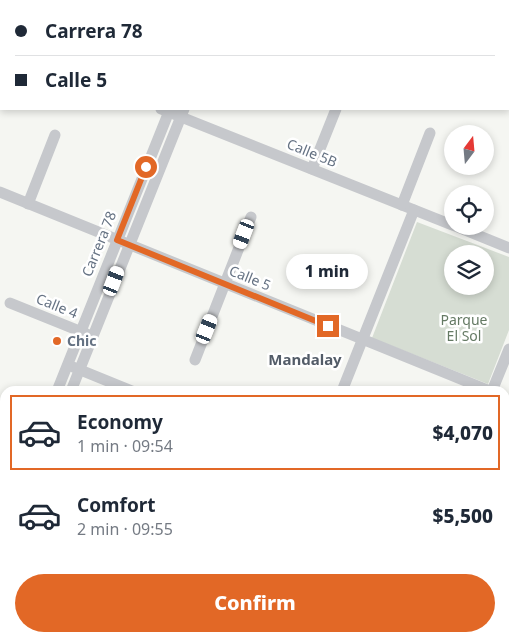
<!DOCTYPE html>
<meta charset="utf-8">
<style>
body{margin:0;font-family:"Noto Sans",sans-serif;background:#f6f6f7;color:#1f2937;height:100vh;display:flex;flex-direction:column;font-size:19px;white-space:nowrap}
*{box-sizing:border-box;margin:0}
p{font-size:16px;color:#747a83}
.icon{flex:none;width:28px;height:28px;fill:none;stroke:currentColor;stroke-width:2;stroke-linecap:round;stroke-linejoin:round}
.map{position:relative;flex:1;overflow:hidden}
.panel{position:absolute;left:0px;top:386px;width:510px;height:256px;display:flex;flex-direction:column;background:#fff;border-radius:15px 15px 0 0;box-shadow:0 2px 8px #0003}
.panel>*{flex:none}
.hud{position:absolute;left:0px;top:0px;width:510px;height:110px;box-shadow:0 2px 8px #0003;display:grid;align-content:center;height:110px;padding:0 15px;background:#fff}
.needle{width:32px;rotate:16deg}
.tools{position:absolute;left:444px;top:125px;display:grid;gap:10px}
.tools a{display:grid;place-items:center;width:50px;height:50px;border-radius:50%;background:#fff;box-shadow:0 2px 8px #0003;font-size:25px}
.end{position:absolute;width:22px;height:22px;margin:-11px;border:6px solid #e26826;background:#fff;box-shadow:0 0 0 2px #fff}
.from{border-radius:50%}
.bubble{position:absolute;height:35px;border-radius:18px;background:#fff;box-shadow:0 2px 8px #0003;font-size:16px;font-weight:800;line-height:35px;text-align:center}
.car{position:absolute;width:15px;height:30px;margin:-15px -8px;border-radius:6px;box-shadow:0 0 4px 1px #0007;background:linear-gradient(#fff 24%,#345 0 40%,#fff 0 76%,#345 0 86%,#fff 0)}
.hud b{display:flex;align-items:center;gap:18px;height:48px;font-size:19px}
.hud b+b{border-top:1px solid #e0e1e3}
.hud i{width:12px;height:12px;background:#1f2937}
ul{padding:9px 0 0;list-style:none}
li{display:flex;align-items:center;gap:15px;height:75px;margin:0 10px 8px;padding:0 5px;border:2px solid transparent;border-radius:0px}
li div{flex:1}
li b{display:block;font-size:19px}
li em{font-style:normal;font-weight:800}
li.current{border-color:#e26826}
li>.icon{width:45px;height:45px;stroke-width:1.5}
.cta{display:flex;gap:10px;margin-top:auto;padding:10px 15px}
.cta a{flex:1;height:58px;border-radius:30px;background:#e26826;color:#fff;font-size:20px;font-weight:800;line-height:58px;text-align:center}
.map>svg:first-child{display:block}
.green{fill:#d6ddd3;fill-rule:evenodd}
.lines{fill:none;stroke-linecap:round;stroke-linejoin:round}
.path{stroke:#bdbfc1;stroke-width:2;stroke-dasharray:2.5 2.5;stroke-linecap:butt}
.minor{stroke:#c6c8cc;stroke-width:11}
.route{stroke:#e26826;stroke-width:6}
.poi-dot{fill:#e26826;stroke:#fff;stroke-width:2}
.labels{text-anchor:middle;stroke-width:5;stroke-linejoin:round;paint-order:stroke}
.street-label{font-size:14px;fill:#657283;stroke:#fff}
.park-label{font-size:14px;fill:#657a64;stroke:#fff}
.poi-label{font-size:14px;font-weight:bold;fill:#657283;stroke:#fff;text-anchor:start}
.neighbourhood-label{font-size:15px;font-weight:bold;fill:#535c68;stroke:#fff}
</style>
<div class="map">
<svg width="509" height="642" viewBox="0 0 509 642">
<rect width="100%" height="100%" fill="#f5f6f2"/>
<path class="green" d="M417,222L509,257V330L488,384L372,338ZM452,254H485V286H452Z"/>
<g class="lines">
<g class="path">
<polyline points="381,1 381,0"/>
<polyline points="509,3 509,4"/>
</g>
<g class="minor">
<polyline points="207,0 210,1"/>
<polyline points="69,1 69,0"/>
<polyline points="227,1 228,0"/>
<polyline points="0,45 1,45"/>
<polyline points="161,109 452,225"/>
<polyline points="312,169 336,109"/>
<polyline points="0,192 490,391"/>
<polyline points="28,204 55,135"/>
<polyline points="402,205 430,133"/>
<polyline points="455,226 509,248"/>
<polyline points="10,303 87,334"/>
<polyline points="195,360 251,217"/>
<polyline points="73,367 132,391"/>
<polyline points="57,391 170,109"/>
<polyline points="71,391 184,109"/>
<polyline points="342,391 414,210"/>
<polyline points="492,391 509,349"/>
<polyline points="505,513 509,515"/>
<polyline points="0,535 5,522"/>
<polyline points="0,572 5,560"/>
<polyline points="0,601 5,603"/>
<polyline points="87,638 98,642"/>
<polyline points="123,642 125,638"/>
<polyline points="231,642 233,638"/>
<polyline points="392,642 394,638"/>
</g>
</g>
<g class="lines">
<polyline class="route" points="146,167 117,240 328,326"/>
</g>
<circle class="poi-dot" cx="57" cy="341" r="5"/>
<g class="labels">
<g class="street-label">
<text transform="translate(312 153) rotate(22)" y="5">Calle 5B</text>
<text transform="translate(99 244) rotate(-68)" y="5">Carrera 78</text>
<text transform="translate(250 278) rotate(22)" y="5">Calle 5</text>
<text transform="translate(57 306) rotate(22)" y="5">Calle 4</text>
</g>
<g class="park-label">
<text x="464" y="325">Parque<tspan x="464" dy="16">El Sol</tspan></text>
</g>
<g class="poi-label">
<text x="67" y="346">Chic</text>
</g>
<g class="neighbourhood-label">
<text x="305" y="365">Mandalay</text>
</g>
</g>
</svg>
<div class="tools">
<a><svg class="needle" viewBox="-14 -14 28 28"><path d="M0-13l5 13h-10z" fill="#e53935"/><path d="M0 13l5-13h-10z" fill="#747a83"/></svg></a>
<a><svg class="icon" aria-label="locate" viewBox="0 0 24 24"><circle cx="12" cy="12" r="6"/><path d="M12 2v4M12 18v4M2 12h4M18 12h4"/></svg></a>
<a><svg class="icon" aria-label="layers" viewBox="0 0 24 24"><path d="M12 4l9 5-9 5-9-5zM3 14l9 5 9-5"/></svg></a>
</div>
<i class="end from" style="left:146px;top:167px"></i>
<i class="end" style="left:328px;top:326px"></i>
<div class="bubble" style="left:286px;top:254px;width:82px">1 min</div>
<i class="car" style="left:244px;top:234px;rotate:201deg"></i>
<i class="car" style="left:114px;top:281px;rotate:21deg"></i>
<i class="car" style="left:207px;top:329px;rotate:22deg"></i>
<div class="hud">
<b><i class="from"></i>Carrera 78</b>
<b><i></i>Calle 5</b>
</div>
<section class="panel">
<ul>
<li class="current"><svg class="icon" aria-label="car" viewBox="0 0 24 24"><path d="M5 17H2v-5l4-1 3-4h7l3 4 3 1v5h-3M9 17h6M6 11h13"/><circle cx="7" cy="17" r="2"/><circle cx="17" cy="17" r="2"/></svg><div><b>Economy</b><p>1 min · 09:54</p></div><em>$4,070</em></li>
<li><svg class="icon" aria-label="car" viewBox="0 0 24 24"><path d="M5 17H2v-5l4-1 3-4h7l3 4 3 1v5h-3M9 17h6M6 11h13"/><circle cx="7" cy="17" r="2"/><circle cx="17" cy="17" r="2"/></svg><div><b>Comfort</b><p>2 min · 09:55</p></div><em>$5,500</em></li>
</ul>
<div class="cta"><a>Confirm</a></div>
</section>
</div>
